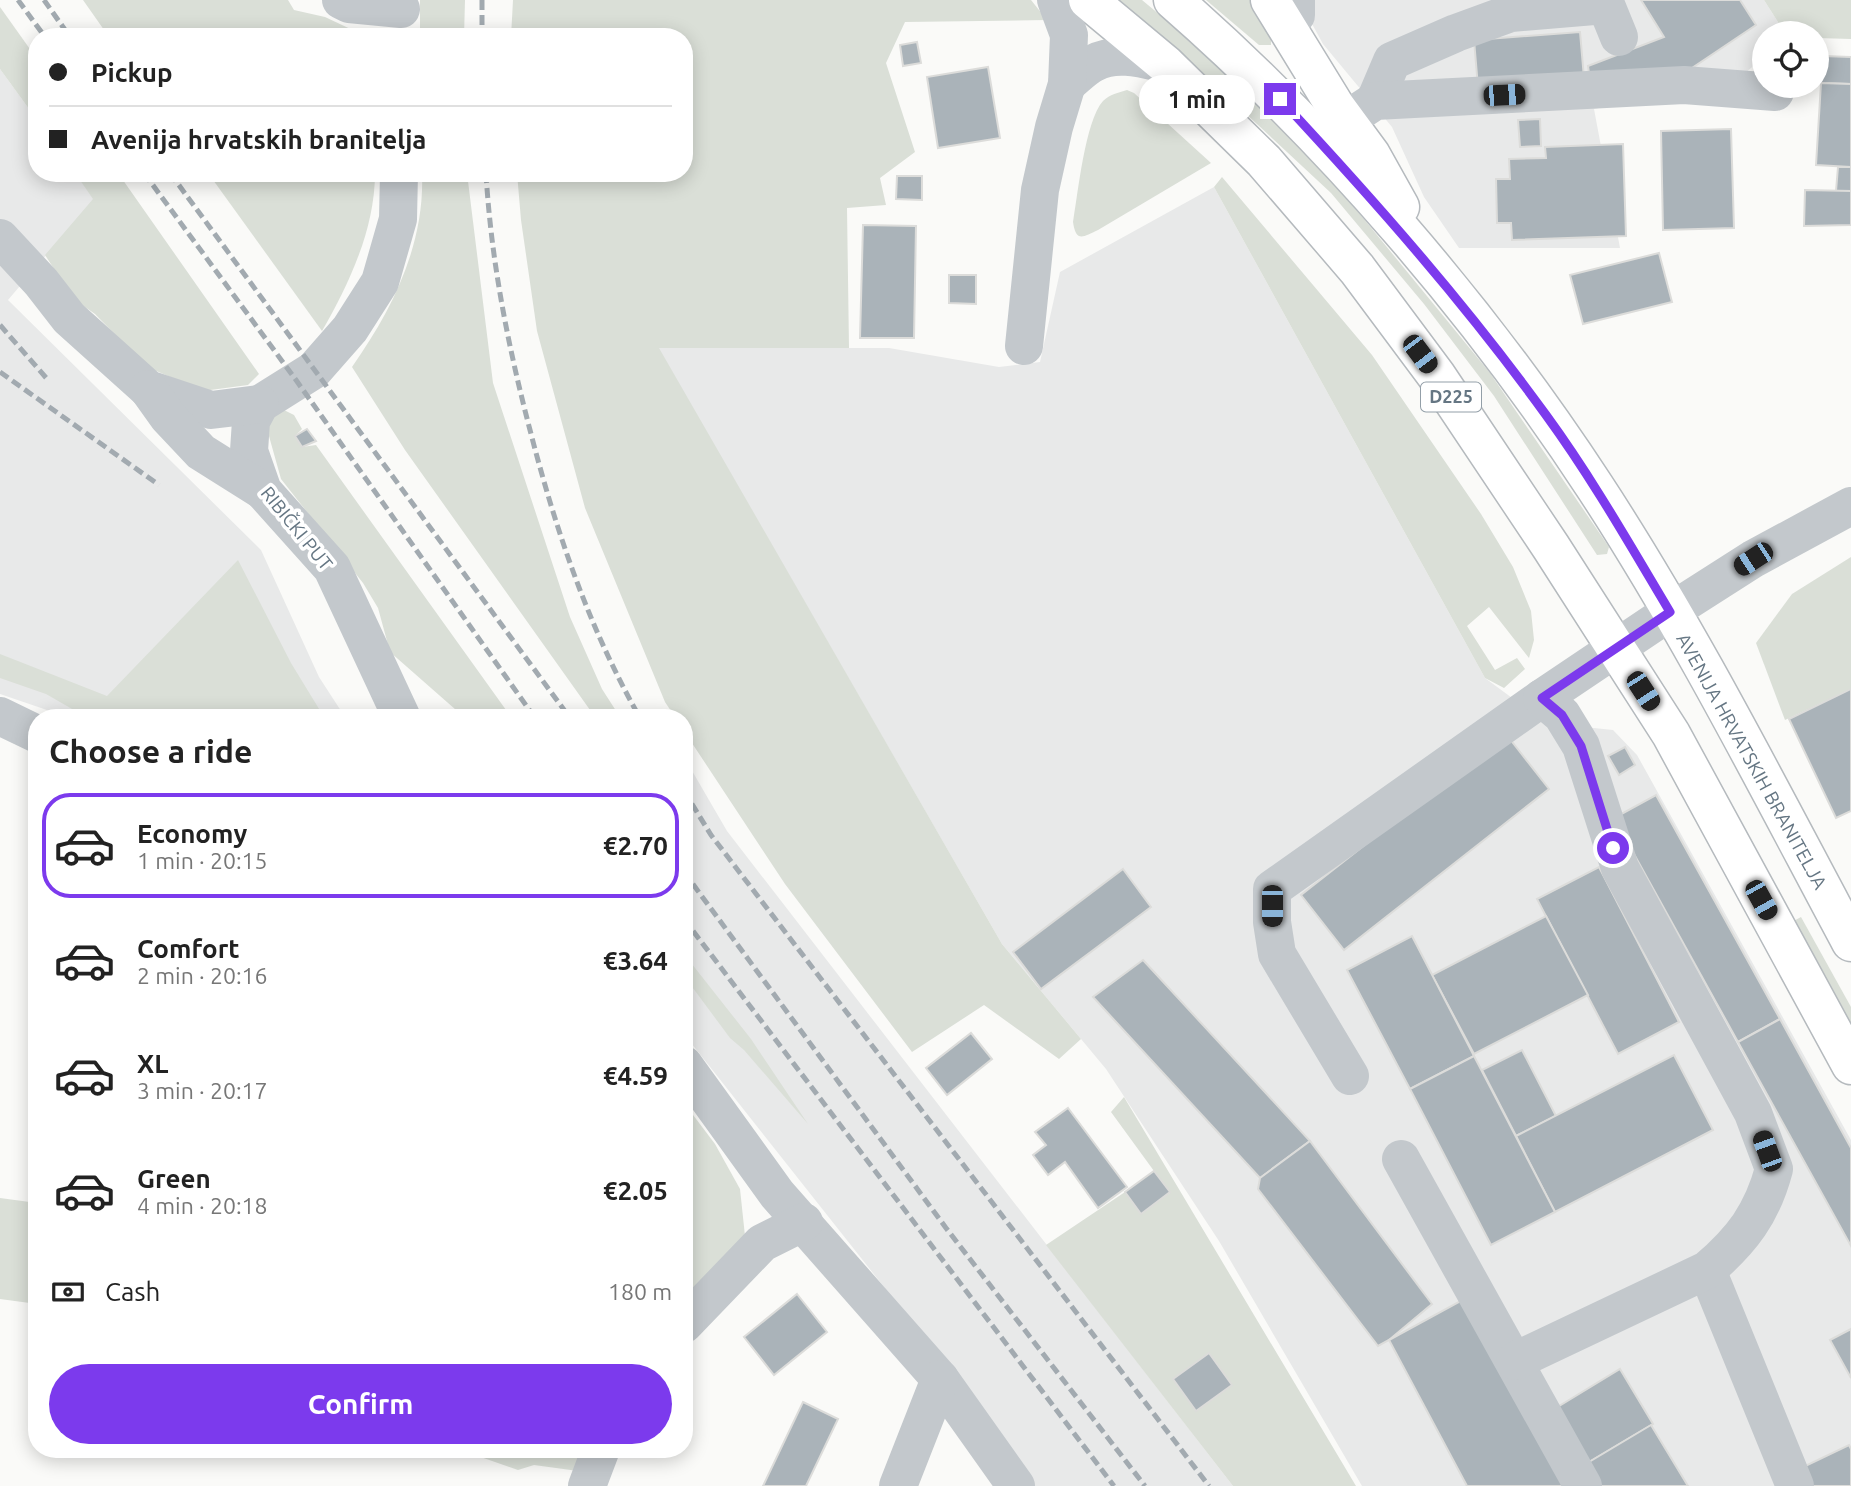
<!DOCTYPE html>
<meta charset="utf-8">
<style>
body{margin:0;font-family:Ubuntu,sans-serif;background:#f2f2f2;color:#222;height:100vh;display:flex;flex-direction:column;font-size:26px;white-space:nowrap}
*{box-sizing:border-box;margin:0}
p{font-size:23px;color:#767676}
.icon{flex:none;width:38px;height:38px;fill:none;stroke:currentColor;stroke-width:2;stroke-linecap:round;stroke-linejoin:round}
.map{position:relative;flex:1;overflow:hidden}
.drawer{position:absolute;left:28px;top:709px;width:665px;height:749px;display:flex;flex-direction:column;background:#fff;border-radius:28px;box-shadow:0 4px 18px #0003}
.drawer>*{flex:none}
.banner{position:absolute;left:28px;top:28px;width:665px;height:154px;border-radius:28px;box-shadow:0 4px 18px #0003;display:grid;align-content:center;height:154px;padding:0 21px;background:#fff}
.buttons{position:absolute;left:1752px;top:21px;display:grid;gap:14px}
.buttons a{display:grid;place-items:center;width:77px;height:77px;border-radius:50%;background:#fff;box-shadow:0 4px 18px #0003;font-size:35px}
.end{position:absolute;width:32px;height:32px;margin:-16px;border:9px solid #7c3aed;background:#fff;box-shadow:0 0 0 4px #fff}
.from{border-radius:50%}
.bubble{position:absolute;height:49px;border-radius:24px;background:#fff;box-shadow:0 4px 18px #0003;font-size:23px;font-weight:700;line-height:49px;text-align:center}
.car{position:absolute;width:21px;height:42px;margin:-21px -10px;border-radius:9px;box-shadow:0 0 5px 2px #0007;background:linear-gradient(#222 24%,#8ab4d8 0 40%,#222 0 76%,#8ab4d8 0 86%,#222 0)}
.banner b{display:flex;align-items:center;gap:24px;height:66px;font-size:26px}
.banner b+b{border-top:2px solid #e0e0e0}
.banner i{width:18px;height:18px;background:#222}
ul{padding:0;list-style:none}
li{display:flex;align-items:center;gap:21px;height:105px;margin:0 14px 10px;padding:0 7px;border:4px solid transparent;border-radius:28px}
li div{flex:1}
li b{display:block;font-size:26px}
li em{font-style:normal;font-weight:700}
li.active{border-color:#7c3aed}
li>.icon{width:63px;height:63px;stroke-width:1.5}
h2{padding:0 21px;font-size:32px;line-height:84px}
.pay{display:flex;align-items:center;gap:18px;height:77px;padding:0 21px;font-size:26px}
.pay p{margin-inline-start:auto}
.primary-button{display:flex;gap:14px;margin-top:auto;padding:14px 21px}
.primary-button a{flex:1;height:80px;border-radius:42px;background:#7c3aed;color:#fff;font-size:28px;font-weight:700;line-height:80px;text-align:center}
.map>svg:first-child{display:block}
.built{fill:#e8e9e9}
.green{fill:#dadfd7}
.building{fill:#aab3b9;stroke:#dcdcda;stroke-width:2}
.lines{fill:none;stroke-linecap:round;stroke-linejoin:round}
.major-casing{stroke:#b5babe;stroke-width:41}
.minor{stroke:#c3c8cc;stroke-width:38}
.major{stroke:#fff;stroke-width:38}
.rail{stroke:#a2aab0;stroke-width:5;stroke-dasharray:10 5;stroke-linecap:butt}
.route{stroke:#7c3aed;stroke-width:9}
.labels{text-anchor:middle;stroke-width:7;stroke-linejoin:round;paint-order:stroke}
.shield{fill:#fff;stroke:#939fa8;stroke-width:2}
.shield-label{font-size:18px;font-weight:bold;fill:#657683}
.street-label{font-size:19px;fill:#657683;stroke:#fff}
</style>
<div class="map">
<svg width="1851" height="1486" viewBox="0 0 1851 1486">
<rect width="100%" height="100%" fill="#fafaf8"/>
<g class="built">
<polygon points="1299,0 1764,0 1785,33 1764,33 1764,57 1738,79 1594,109 1620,248 1459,248 1424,197 1392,127 1323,44"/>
<polygon points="0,69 37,120 37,173 75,173 94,199 8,300 261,550 319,677 345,717 59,717 47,710 0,694"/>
<polygon points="1214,187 1485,678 1546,723 1613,730 1637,755 1851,1140 1851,1486 1362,1486 1219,1241 1106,1069 1002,944 658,348 889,348 999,367 1040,362 1060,272"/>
<polygon points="684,757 727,831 1233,1486 1024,1486 918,1330 684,1034"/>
</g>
<g class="green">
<polygon points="83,0 288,0 294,10 325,17 359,33 363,37 109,37"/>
<polygon points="420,0 465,0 464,37 420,37"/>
<polygon points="513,0 1031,0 1047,20 905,22 886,63 915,152 880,178 886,205 847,208 849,348 659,348 1002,944 1081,1039 1059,1059 984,1005 912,1052 785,884 684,731 684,718 675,717 665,702 585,508 537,331 521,220 517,173 684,173 684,37 511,37"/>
<polygon points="1119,0 1142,0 1202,50 1277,122 1341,191 1490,373 1609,547 1607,554 1597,555 1494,396 1424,304 1331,193 1170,43"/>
<polygon points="1206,0 1250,0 1271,38 1271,45 1259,45"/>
<polygon points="1764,0 1851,0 1851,39 1817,38 1816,33 1785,33"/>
<polygon points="0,7 37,59 37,120 0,69"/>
<path d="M1127,90L1134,93L1211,163L1098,230C1083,237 1076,243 1073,222C1078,194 1085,121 1103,101C1110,94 1118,93 1127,90Z"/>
<polygon points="75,173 118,173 259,374 248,385 203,391 147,367 95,314 68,295 60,278 45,255 93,199"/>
<path d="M208,173H375C375,229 349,284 322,331Z"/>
<path d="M422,173H467L493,383L570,617L602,689L620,717H595L405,450L352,367C392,310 425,245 422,173Z"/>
<polygon points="1222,177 1372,355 1481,514 1513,567 1531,611 1534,640 1529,658 1489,607 1467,626 1495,670 1517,658 1525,669 1504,688 1485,678 1214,187"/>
<polygon points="284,410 294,415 302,429 295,436 302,447 316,445 511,717 464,717 390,652 378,608 363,583 281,479 267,429 274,416"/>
<polygon points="1851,557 1851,689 1785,720 1756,643 1792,594"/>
<polygon points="238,560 291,663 324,717 86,717 46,694 0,678 0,654 107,696"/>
<polygon points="1801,917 1851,1007 1851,1032 1790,923"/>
<polygon points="684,954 751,1039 808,1124 744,1050 730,1038 684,976"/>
<polygon points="1124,1097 1356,1486 1233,1486 1046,1245 1125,1192 1141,1213 1170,1193 1111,1112"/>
<polygon points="684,1103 715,1144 740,1189 745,1236 684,1312"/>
<polygon points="0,1198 37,1203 37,1304 0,1299"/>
<polygon points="472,1449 588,1449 578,1471 534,1465 518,1470 472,1454"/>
</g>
<g class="building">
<polygon points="1641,0 1740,0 1756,25 1683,74 1590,81 1588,66 1664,37"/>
<polygon points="1580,32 1584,78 1478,87 1474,40"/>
<polygon points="917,42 921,63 903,66 900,45"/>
<polygon points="1822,56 1851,57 1851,84 1821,83"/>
<polygon points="988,67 1000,138 938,148 927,77"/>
<polygon points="1821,83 1851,84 1851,167 1816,165"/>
<polygon points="1540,119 1541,146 1520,147 1518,120"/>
<polygon points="1731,129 1734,228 1663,230 1661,131"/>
<polygon points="1623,144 1626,236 1512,240 1511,223 1497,223 1496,179 1510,179 1509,159 1546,158 1545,147"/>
<polygon points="1838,167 1851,167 1851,191 1836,191"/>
<polygon points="897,176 922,176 922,200 896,199"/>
<polygon points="1805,190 1851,191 1851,225 1804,226"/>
<polygon points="863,225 916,226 914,338 860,338"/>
<polygon points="1659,253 1672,302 1583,324 1570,275"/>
<polygon points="949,275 976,275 976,304 949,303"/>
<polygon points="307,429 316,441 302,447 295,436"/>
<polygon points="1851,689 1851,811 1836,818 1789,719"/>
<polygon points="1506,734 1549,789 1344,950 1301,895"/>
<polygon points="1625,747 1635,765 1619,775 1608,756"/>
<polygon points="1656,795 1780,1019 1738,1042 1614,818"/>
<polygon points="1599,867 1679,1022 1618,1054 1537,899"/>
<polygon points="1123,869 1151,907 1041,989 1013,952"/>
<polygon points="1546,916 1588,995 1474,1054 1432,975"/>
<polygon points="1412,936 1474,1056 1410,1089 1347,970"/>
<polygon points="1143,960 1310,1141 1260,1178 1093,997"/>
<polygon points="1780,1019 1851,1148 1851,1246 1738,1042"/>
<polygon points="971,1033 992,1059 947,1095 926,1068"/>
<polygon points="1522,1050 1556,1116 1516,1136 1482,1070"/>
<polygon points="1674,1055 1713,1130 1555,1212 1516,1136"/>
<polygon points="1474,1056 1555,1212 1491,1245 1410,1089"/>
<polygon points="1068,1108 1127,1187 1098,1208 1065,1162 1048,1175 1033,1155 1046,1145 1035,1132"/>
<polygon points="1310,1141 1432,1304 1389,1340 1378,1346 1258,1189 1260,1178"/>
<polygon points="1154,1171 1170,1192 1141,1214 1125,1192"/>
<polygon points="797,1294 827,1332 774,1375 744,1337"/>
<polygon points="1466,1298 1571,1486 1467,1486 1389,1340"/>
<polygon points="1851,1329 1851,1378 1830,1340"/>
<polygon points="1209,1353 1232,1385 1196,1411 1173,1379"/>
<polygon points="1620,1369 1653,1424 1584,1465 1551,1411"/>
<polygon points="803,1402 838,1419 806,1486 763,1486"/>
<polygon points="1651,1425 1688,1486 1597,1486 1584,1465"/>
<polygon points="1849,1445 1851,1449 1851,1486 1809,1486 1801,1468"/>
</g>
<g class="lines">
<g class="major-casing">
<g id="major">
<polyline points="1088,0 1165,64 1264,161 1357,269 1436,375 1551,547 1671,734 1851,1065"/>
<path d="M1173,0C1331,138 1480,311 1595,487C1690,632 1769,789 1851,942"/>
<polyline points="1270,0 1335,106 1371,155 1400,207"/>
</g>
</g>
<g class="minor">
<polyline points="341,0 349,4 401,9"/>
<polyline points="1284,23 1296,15 1296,0"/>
<path d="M1067,84C1076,77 1084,68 1094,63C1116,51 1143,59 1165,64"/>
<polyline points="1375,101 1392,61 1456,33 1511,13 1606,5 1619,37"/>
<polyline points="1346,120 1375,101 1684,85 1775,92"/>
<polyline points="399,173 398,219 380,282 350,329 314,370 260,404 251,421 249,451 263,491 332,568 402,718"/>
<polyline points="0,238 41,282 69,318 148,389 211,410 260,404"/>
<polyline points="1024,346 1040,190 1054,127 1067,84 1069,35 1056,0"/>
<polyline points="148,389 168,417 201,452 263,491"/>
<polyline points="0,716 37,734"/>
<polyline points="684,1065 777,1194 940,1379 1016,1486"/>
<polyline points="1350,1076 1277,954 1272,922 1272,889 1542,698 1670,612 1753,559 1851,506"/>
<polyline points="1401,1159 1583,1486"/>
<polyline points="1707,1270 1795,1486"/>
<polyline points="684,1324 762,1243 804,1222"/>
<path d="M1515,1361L1707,1270C1742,1240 1762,1214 1774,1169L1753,1113L1620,868L1581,746L1562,715L1542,698"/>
<polyline points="587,1486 601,1449"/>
<polyline points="898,1486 940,1379"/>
</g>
<use href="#major" class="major"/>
<g class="rail">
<polyline points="18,0 45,37"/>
<polyline points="44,0 70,37"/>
<polyline points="482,0 482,37"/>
<polyline points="144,173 296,380 535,718"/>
<polyline points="170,173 570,718"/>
<path d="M486,173C491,260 508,346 530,430C556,531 588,626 640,718"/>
<polyline points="0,325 48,380"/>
<polyline points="0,372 159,485"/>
<polyline points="684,791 711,835 1209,1486"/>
<polyline points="684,872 946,1228 1145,1486"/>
<polyline points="684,919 1114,1486"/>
</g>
</g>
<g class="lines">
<path class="route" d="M1280,99C1374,200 1465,303 1546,415C1592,478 1630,545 1670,612L1542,698L1562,715L1581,746L1613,848"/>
</g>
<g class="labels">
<rect class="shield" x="1421" y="382.5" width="60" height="29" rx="5"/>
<g class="shield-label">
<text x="1451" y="403">D225</text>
</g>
<g class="street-label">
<text transform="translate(297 528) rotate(51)" y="7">RIBIČKI PUT</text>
<text transform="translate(1752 761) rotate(61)" y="7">AVENIJA HRVATSKIH BRANITELJA</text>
</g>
</g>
</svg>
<div class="buttons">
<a><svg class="icon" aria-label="locate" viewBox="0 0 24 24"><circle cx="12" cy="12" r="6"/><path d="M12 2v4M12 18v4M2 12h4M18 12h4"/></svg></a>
</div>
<i class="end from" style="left:1613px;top:848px"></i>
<i class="end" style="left:1280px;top:99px"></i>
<div class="bubble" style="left:1139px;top:75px;width:116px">1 min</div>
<i class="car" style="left:1504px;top:95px;rotate:87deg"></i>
<i class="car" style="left:1420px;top:354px;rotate:143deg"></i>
<i class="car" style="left:1753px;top:559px;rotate:237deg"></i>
<i class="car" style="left:1643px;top:691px;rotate:147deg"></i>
<i class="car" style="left:1761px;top:900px;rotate:151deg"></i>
<i class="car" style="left:1272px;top:906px;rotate:180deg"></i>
<i class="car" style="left:1767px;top:1151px;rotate:340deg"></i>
<div class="banner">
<b><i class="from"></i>Pickup</b>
<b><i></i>Avenija hrvatskih branitelja</b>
</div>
<section class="drawer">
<h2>Choose a ride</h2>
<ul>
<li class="active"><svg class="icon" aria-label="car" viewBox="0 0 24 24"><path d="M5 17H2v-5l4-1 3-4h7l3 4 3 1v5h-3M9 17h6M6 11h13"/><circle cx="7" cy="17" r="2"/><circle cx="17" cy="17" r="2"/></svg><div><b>Economy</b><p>1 min · 20:15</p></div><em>€2.70</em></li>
<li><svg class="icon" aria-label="car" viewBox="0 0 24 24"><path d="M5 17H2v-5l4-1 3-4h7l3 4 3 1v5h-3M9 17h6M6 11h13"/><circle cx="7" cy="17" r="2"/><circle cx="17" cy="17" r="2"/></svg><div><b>Comfort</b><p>2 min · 20:16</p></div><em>€3.64</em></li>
<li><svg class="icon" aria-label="car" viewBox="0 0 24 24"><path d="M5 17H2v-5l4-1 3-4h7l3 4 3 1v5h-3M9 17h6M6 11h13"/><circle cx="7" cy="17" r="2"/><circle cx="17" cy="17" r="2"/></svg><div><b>XL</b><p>3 min · 20:17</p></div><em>€4.59</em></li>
<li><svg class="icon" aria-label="car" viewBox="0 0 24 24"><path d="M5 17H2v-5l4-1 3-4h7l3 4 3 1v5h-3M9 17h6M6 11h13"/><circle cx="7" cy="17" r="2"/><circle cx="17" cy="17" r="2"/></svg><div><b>Green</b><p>4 min · 20:18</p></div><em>€2.05</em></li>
</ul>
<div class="pay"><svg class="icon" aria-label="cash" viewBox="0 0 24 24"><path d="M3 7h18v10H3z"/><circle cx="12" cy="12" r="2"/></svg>Cash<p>180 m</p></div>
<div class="primary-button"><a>Confirm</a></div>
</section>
</div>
